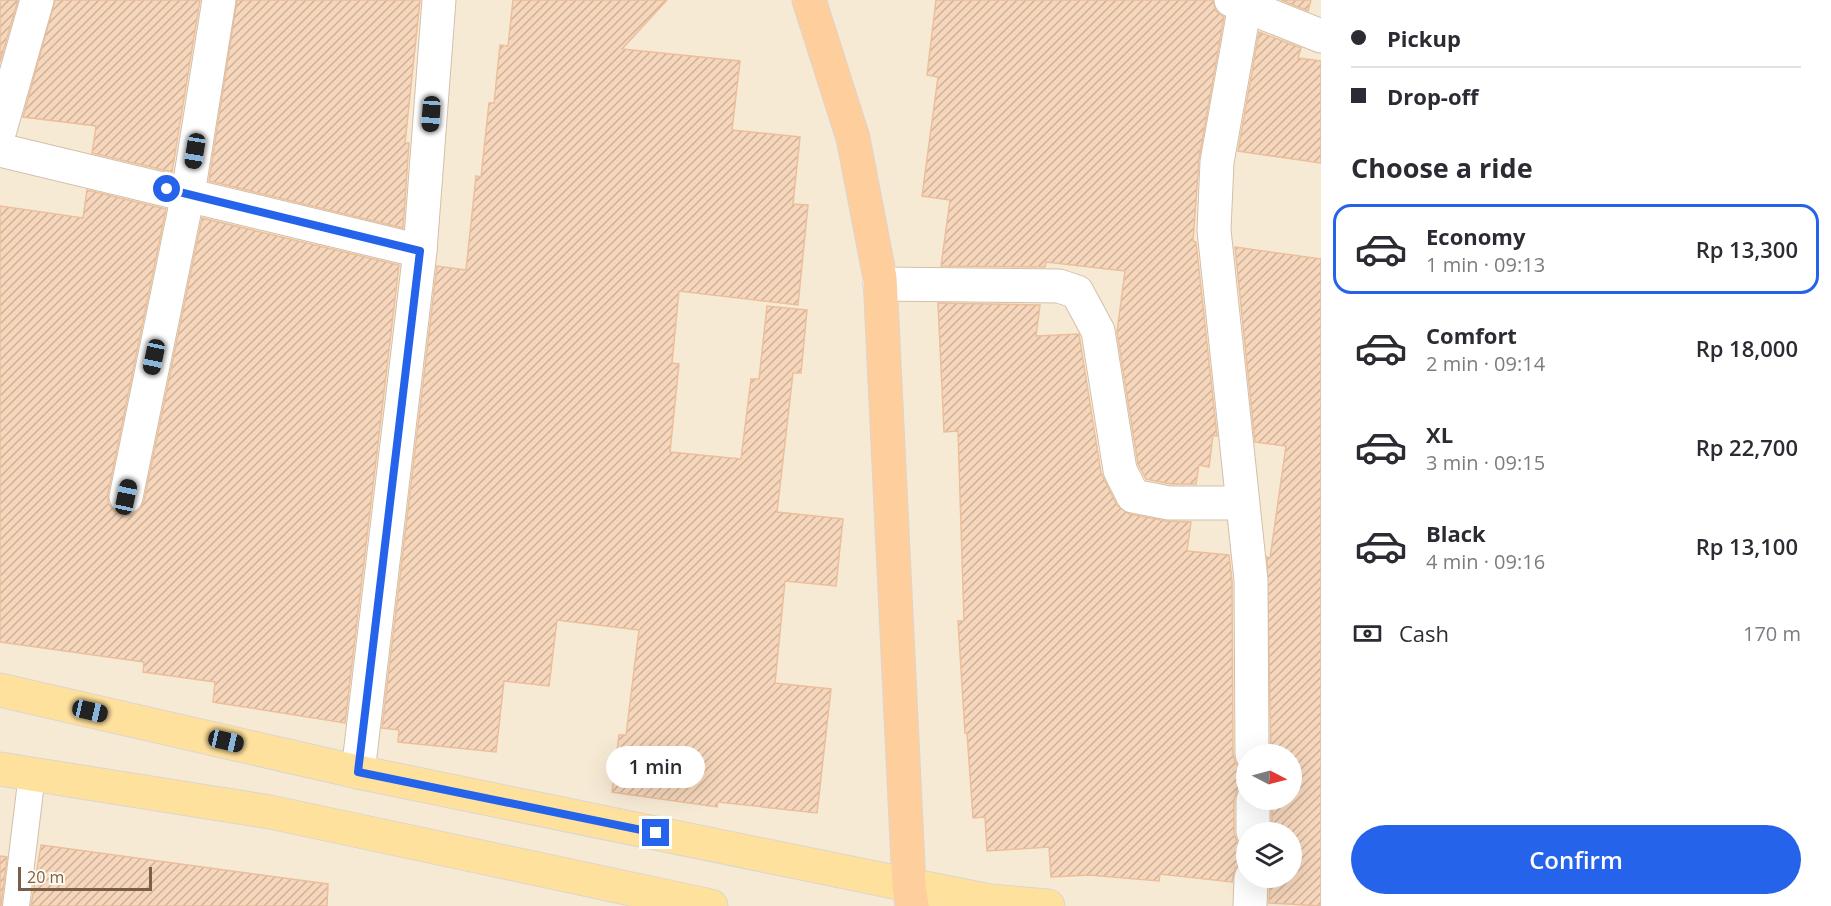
<!DOCTYPE html>
<meta charset="utf-8">
<style>
body{margin:0;font-family:"Open Sans",sans-serif;background:#f2f2f3;color:#2b2b33;height:100vh;display:flex;flex-direction:column;font-size:22px;white-space:nowrap}
*{box-sizing:border-box;margin:0}
p{font-size:20px;color:#7c7c81}
.icon{flex:none;width:33px;height:33px;fill:none;stroke:currentColor;stroke-width:2;stroke-linecap:round;stroke-linejoin:round}
.map{position:relative;flex:1;overflow:hidden}
.panel{display:flex;flex-direction:column;background:#fff;width:510px}
.panel>*{flex:none}
.banner{display:grid;align-content:center;height:132px;padding:0 30px;background:#fff}
.needle{width:39px;rotate:96deg}
.buttons{position:absolute;left:1236px;top:744px;display:grid;gap:12px}
.buttons a{display:grid;place-items:center;width:66px;height:66px;border-radius:50%;background:#fff;box-shadow:0 6px 24px #0002;font-size:30px}
.scale{position:absolute;left:18px;bottom:15px;width:134px;box-sizing:border-box;padding-left:6px;border:3px solid #7c5e48;border-top:0;font-size:16px;line-height:21px;white-space:nowrap;color:#7c5e48;-webkit-text-stroke:4px #fffaf0;paint-order:stroke}
.end{position:absolute;width:27px;height:27px;margin:-14px;border:8px solid #2563eb;background:#fff;box-shadow:0 0 0 3px #fff}
.from{border-radius:50%}
.bubble{position:absolute;height:42px;border-radius:21px;background:#fff;box-shadow:0 6px 24px #0002;font-size:20px;font-weight:600;line-height:42px;text-align:center}
.car{position:absolute;width:18px;height:36px;margin:-18px -9px;border-radius:8px;box-shadow:0 0 4px 2px #0007;background:linear-gradient(#222 24%,#8ab4d8 0 40%,#222 0 76%,#8ab4d8 0 86%,#222 0)}
.banner b{display:flex;align-items:center;gap:21px;height:57px;font-size:22px}
.banner b+b{border-top:2px solid #e1e1e2}
.banner i{width:15px;height:15px;background:#2b2b33}
ul{padding:0;list-style:none}
li{display:flex;align-items:center;gap:18px;height:90px;margin:0 12px 9px;padding:0 18px;border:3px solid transparent;border-radius:18px}
li div{flex:1}
li b{display:block;font-size:22px}
li em{font-style:normal;font-weight:600}
li.selected{border-color:#2563eb}
li>.icon{width:54px;height:54px;stroke-width:1.5}
h2{padding:0 30px;font-size:27px;line-height:72px}
.pay{display:flex;align-items:center;gap:15px;height:66px;padding:0 30px;font-size:22px}
.pay p{margin-inline-start:auto}
.button{display:flex;gap:12px;margin-top:auto;padding:12px 30px}
.button a{flex:1;height:69px;border-radius:36px;background:#2563eb;color:#fff;font-size:24px;font-weight:600;line-height:69px;text-align:center}
main{display:flex;flex:1;min-height:0}
.map>svg:first-child{display:block}
.residential{fill:#f7ead5;fill-rule:evenodd}
.building{fill:url(#building-hatch);stroke:#ebbf9b;stroke-width:1.5}
.lines{fill:none;stroke-linecap:round;stroke-linejoin:round}
.service-casing{stroke:#d3bfab;stroke-width:28}
.minor-casing{stroke:#d3bfab;stroke-width:35}
.primary-casing{stroke:#ddd5cf;stroke-width:35}
.trunk-casing{stroke:#ddd5cf;stroke-width:35}
.service{stroke:#fff;stroke-width:26}
.minor{stroke:#fff;stroke-width:33}
.primary{stroke:#ffe19e;stroke-width:33}
.trunk{stroke:#fece9c;stroke-width:33}
.route{stroke:#2563eb;stroke-width:8}
</style>
<main>
<div class="map">
<svg width="1321" height="906" viewBox="0 0 1321 906">
<defs>
<pattern id="building-hatch" width="6" height="6" patternUnits="userSpaceOnUse" patternTransform="scale(1.5)"><rect width="6" height="6" fill="#f7d7bc"/><path d="M-1 1l2-2M0 6l6-6M5 7l2-2" fill="none" stroke="#cdb29b"/></pattern>
</defs>
<rect width="100%" height="100%" fill="#fef7e7"/>
<path class="residential" d="M0,0H1321V906H0ZM1246,754H1292V800H1246ZM1246,832H1292V878H1246Z"/>
<g class="building">
<polygon points="0,0 18,0 0,62"/>
<polygon points="55,0 200,0 172,172 92,153 96,126 23,117"/>
<polygon points="237,0 420,0 405,143 409,143 403,228 209,181"/>
<polygon points="513,0 667,0 622,49 740,61 732,130 800,137 793,204 808,205 798,305 679,291 672,363 679,364 670,452 741,459 751,379 759,379 767,306 807,310 801,373 793,373 777,512 843,519 836,586 785,581 775,683 831,689 817,813 718,802 717,807 612,792 619,735 626,735 639,630 557,620 549,686 504,681 496,752 398,742 399,730 382,728 437,266 466,270 476,176 481,177 489,103 494,103 500,45 508,46"/>
<polygon points="936,0 1213,0 1216,11 1224,17 1199,159 1193,241 1196,242 1217,436 1213,435 1209,467 1199,465 1196,484 1171,484 1146,479 1138,464 1117,332 1125,271 1046,262 1045,267 941,266 950,200 922,196 938,77 927,75"/>
<polygon points="1281,0 1311,0 1308,11"/>
<polygon points="1259,32 1301,48 1298,58 1321,61 1321,163 1238,151"/>
<polygon points="87,190 166,209 108,493 108,503 114,511 122,515 132,515 140,509 144,501 202,218 399,265 345,723 213,702 215,682 143,672 144,662 0,642 0,206 83,218"/>
<polygon points="1235,247 1321,259 1321,906 1269,903 1270,878 1292,878 1292,832 1272,832 1272,800 1292,800 1292,754 1271,754 1267,557 1270,558 1286,446 1255,442"/>
<polygon points="938,303 1040,305 1036,336 1079,334 1101,473 1117,505 1129,514 1166,521 1191,522 1187,551 1229,555 1232,581 1233,754 1236,764 1246,771 1246,783 1237,790 1234,800 1234,833 1237,842 1246,849 1246,860 1235,868 1232,882 1160,874 1159,881 1089,875 1051,877 1049,847 987,851 985,817 973,818 967,733 965,733 958,621 964,621 958,431 944,432"/>
<polygon points="41,845 328,884 327,906 31,906"/>
<polygon points="0,856 7,857 1,906 0,906"/>
</g>
<g class="lines">
<g class="service-casing">
<polyline id="service" points="16,906 32,774"/>
</g>
<g class="minor-casing">
<g id="minor">
<polyline points="1231,0 1321,36"/>
<polyline points="1245,5 1217,162 1214,230 1251,580 1252,754"/>
<polyline points="0,130 37,0"/>
<polyline points="0,150 420,251"/>
<polyline points="880,284 1059,286 1077,292 1098,331 1120,470 1133,496 1169,503 1242,503"/>
<polyline points="126,497 188,194 219,0"/>
<polyline points="358,772 420,251 439,0"/>
<polyline points="1253,832 1253,800"/>
<polyline points="1250,906 1251,878"/>
</g>
</g>
<g class="primary-casing">
<g id="primary">
<polyline points="0,690 358,772 909,885 990,901 1048,906"/>
<polyline points="0,769 270,812 711,906"/>
</g>
</g>
<g class="trunk-casing">
<polyline id="trunk" points="809,0 853,138 880,278 909,885 912,906"/>
</g>
<use href="#service" class="service"/>
<use href="#minor" class="minor"/>
<use href="#primary" class="primary"/>
<use href="#trunk" class="trunk"/>
</g>
<g class="lines">
<polyline class="route" points="167,189 420,251 358,772 656,833"/>
</g>
</svg>
<div class="buttons">
<a><svg class="needle" viewBox="-14 -14 28 28"><path d="M0-13l5 13h-10z" fill="#e53935"/><path d="M0 13l5-13h-10z" fill="#7c7c81"/></svg></a>
<a><svg class="icon" aria-label="layers" viewBox="0 0 24 24"><path d="M12 4l9 5-9 5-9-5zM3 14l9 5 9-5"/></svg></a>
</div>
<div class="scale">20 m</div>
<i class="end from" style="left:167px;top:189px"></i>
<i class="end" style="left:656px;top:833px"></i>
<div class="bubble" style="left:606px;top:746px;width:99px">1 min</div>
<i class="car" style="left:431px;top:114px;rotate:184deg"></i>
<i class="car" style="left:195px;top:151px;rotate:189deg"></i>
<i class="car" style="left:154px;top:357px;rotate:192deg"></i>
<i class="car" style="left:126px;top:497px;rotate:12deg"></i>
<i class="car" style="left:90px;top:711px;rotate:103deg"></i>
<i class="car" style="left:226px;top:741px;rotate:103deg"></i>
</div>
<section class="panel">
<div class="banner">
<b><i class="from"></i>Pickup</b>
<b><i></i>Drop-off</b>
</div>
<h2>Choose a ride</h2>
<ul>
<li class="selected"><svg class="icon" aria-label="car" viewBox="0 0 24 24"><path d="M5 17H2v-5l4-1 3-4h7l3 4 3 1v5h-3M9 17h6M6 11h13"/><circle cx="7" cy="17" r="2"/><circle cx="17" cy="17" r="2"/></svg><div><b>Economy</b><p>1 min · 09:13</p></div><em>Rp 13,300</em></li>
<li><svg class="icon" aria-label="car" viewBox="0 0 24 24"><path d="M5 17H2v-5l4-1 3-4h7l3 4 3 1v5h-3M9 17h6M6 11h13"/><circle cx="7" cy="17" r="2"/><circle cx="17" cy="17" r="2"/></svg><div><b>Comfort</b><p>2 min · 09:14</p></div><em>Rp 18,000</em></li>
<li><svg class="icon" aria-label="car" viewBox="0 0 24 24"><path d="M5 17H2v-5l4-1 3-4h7l3 4 3 1v5h-3M9 17h6M6 11h13"/><circle cx="7" cy="17" r="2"/><circle cx="17" cy="17" r="2"/></svg><div><b>XL</b><p>3 min · 09:15</p></div><em>Rp 22,700</em></li>
<li><svg class="icon" aria-label="car" viewBox="0 0 24 24"><path d="M5 17H2v-5l4-1 3-4h7l3 4 3 1v5h-3M9 17h6M6 11h13"/><circle cx="7" cy="17" r="2"/><circle cx="17" cy="17" r="2"/></svg><div><b>Black</b><p>4 min · 09:16</p></div><em>Rp 13,100</em></li>
</ul>
<div class="pay"><svg class="icon" aria-label="cash" viewBox="0 0 24 24"><path d="M3 7h18v10H3z"/><circle cx="12" cy="12" r="2"/></svg>Cash<p>170 m</p></div>
<div class="button"><a>Confirm</a></div>
</section>
</main>
